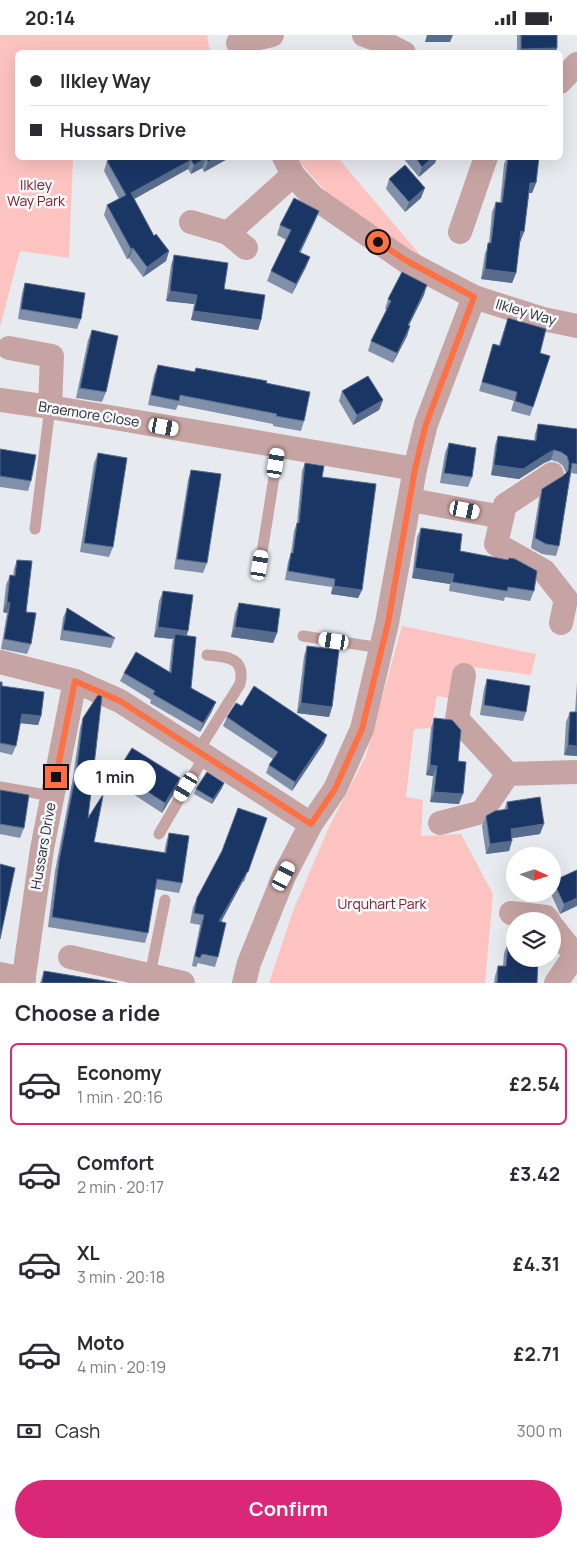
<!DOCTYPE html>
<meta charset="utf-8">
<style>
body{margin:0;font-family:Manrope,sans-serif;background:#f7f7f7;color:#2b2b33;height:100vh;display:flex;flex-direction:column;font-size:19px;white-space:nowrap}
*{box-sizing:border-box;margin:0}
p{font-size:16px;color:#7c7c81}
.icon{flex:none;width:28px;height:28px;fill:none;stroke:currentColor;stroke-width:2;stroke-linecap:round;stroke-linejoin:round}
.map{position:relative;height:948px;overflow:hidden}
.details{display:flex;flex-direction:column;background:#fff;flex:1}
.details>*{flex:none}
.banner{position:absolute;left:15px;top:15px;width:548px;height:110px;border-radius:8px;box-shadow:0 5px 20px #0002;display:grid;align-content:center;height:110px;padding:0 15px;background:#fff}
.needle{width:32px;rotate:93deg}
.controls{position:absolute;left:506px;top:812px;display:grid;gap:10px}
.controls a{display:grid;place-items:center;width:55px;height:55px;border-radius:50%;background:#fff;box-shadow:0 5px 20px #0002;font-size:25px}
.end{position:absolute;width:22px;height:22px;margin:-11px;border:6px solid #ff7043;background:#111;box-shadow:0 0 0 2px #111}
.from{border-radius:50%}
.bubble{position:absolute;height:35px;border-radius:18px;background:#fff;box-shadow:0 5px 20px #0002;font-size:16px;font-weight:700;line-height:35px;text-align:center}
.car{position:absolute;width:15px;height:30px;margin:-15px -8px;border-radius:6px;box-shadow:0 0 4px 1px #0007;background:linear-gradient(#fff 24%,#345 0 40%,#fff 0 76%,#345 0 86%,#fff 0)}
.banner b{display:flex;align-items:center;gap:18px;height:48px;font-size:19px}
.banner b+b{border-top:1px solid #e1e1e2}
.banner i{width:12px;height:12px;background:#2b2b33}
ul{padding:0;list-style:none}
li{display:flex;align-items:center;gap:15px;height:82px;margin:0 10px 8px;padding:0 5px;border:2px solid transparent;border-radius:8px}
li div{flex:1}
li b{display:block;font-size:19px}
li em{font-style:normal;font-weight:700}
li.current{border-color:#db2777}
li>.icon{width:45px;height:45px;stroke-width:1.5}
h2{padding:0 15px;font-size:22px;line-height:60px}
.pay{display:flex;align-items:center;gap:12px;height:55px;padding:0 15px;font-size:19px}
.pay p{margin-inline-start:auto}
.button{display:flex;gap:10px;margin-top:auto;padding:10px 15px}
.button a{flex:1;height:58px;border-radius:30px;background:#db2777;color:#fff;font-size:20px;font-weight:700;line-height:58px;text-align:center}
.status{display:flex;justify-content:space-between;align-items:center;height:35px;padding:0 25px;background:#fff;direction:ltr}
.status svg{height:14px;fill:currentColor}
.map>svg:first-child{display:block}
.green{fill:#fdc3c0}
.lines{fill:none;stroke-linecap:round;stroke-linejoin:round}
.service{stroke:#c6a4a3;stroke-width:11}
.minor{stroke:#c6a4a3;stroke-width:24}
.wall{fill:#8090a9}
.shaded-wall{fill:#586c8d}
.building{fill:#1a3664;stroke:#586c8d}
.route{stroke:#ff7043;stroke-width:6}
.labels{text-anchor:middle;stroke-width:5;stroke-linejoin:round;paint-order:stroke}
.park-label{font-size:14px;fill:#782327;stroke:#f4f7fb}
.street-label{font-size:14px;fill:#292a2c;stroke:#f4f7fb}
</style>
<div class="status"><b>20:14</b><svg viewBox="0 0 49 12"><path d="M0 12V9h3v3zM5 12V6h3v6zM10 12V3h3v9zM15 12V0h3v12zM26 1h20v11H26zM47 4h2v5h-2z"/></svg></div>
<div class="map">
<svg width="577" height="948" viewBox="0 0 577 948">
<rect width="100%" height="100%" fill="#e7eaee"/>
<g class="green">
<polygon points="0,0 207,0 210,17 18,18 18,122 73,123 69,223 20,216 0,292"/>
<polygon points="296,123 338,123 427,228 336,168"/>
<polygon points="402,591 536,619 531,640 458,630 452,664 437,661 431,693 414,694 406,762 423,765 421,801 461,799 493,859 485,948 269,948 293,876 329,792 366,721"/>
</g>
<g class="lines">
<g class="service">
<polyline points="35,494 50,372"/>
<polyline points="260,530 279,411"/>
<polyline points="303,601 381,613"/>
<path d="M198,716L240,649C246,622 227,622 207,620"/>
<polyline points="0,752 52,761"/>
<polyline points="159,799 205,720"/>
<polyline points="150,940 165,865"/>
</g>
<g class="minor">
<polyline points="364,0 378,5 404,18"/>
<polyline points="238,8 272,0"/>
<polyline points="560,47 577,29"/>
<polyline points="284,122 293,140 313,162 407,227 474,262 543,284 577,291"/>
<polyline points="191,187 228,198 246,213"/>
<polyline points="460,197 486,122"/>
<polyline points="228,198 293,140"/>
<polyline points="9,313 52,321 50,372"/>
<polyline points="0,365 50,372 415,434"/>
<polyline points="552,439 505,470 496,509 544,536 566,564 561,588"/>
<polyline points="411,465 502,482"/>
<polyline points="0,627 75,646 120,666 311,789"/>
<polyline points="464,640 457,684 508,739"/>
<polyline points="440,788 482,777 508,739 577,737"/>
<polyline points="511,878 546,882 549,886"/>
<polyline points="552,891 575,920"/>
<polyline points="70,922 183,948"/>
<polyline points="0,939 24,944"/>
<polyline points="23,948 42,814 75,646"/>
<polyline points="244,948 249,928 284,841 311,789 335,754 362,694 387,588 415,434 426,389 474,262"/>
<polyline points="556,948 575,920 577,920"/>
</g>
</g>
<g class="wall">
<polygon points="517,0 557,0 556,18 517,18"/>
<polygon points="231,122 204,137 202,133 191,139 188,134 134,164 154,201 169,216 166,226 143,242 129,223 127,224 104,180 107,170 119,164 104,136 107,126"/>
<polygon points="402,122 437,122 435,128 419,142"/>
<polygon points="507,122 539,122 536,148 532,158 529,158 524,197 520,207 519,207 516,238 512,248 481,244 485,218 489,208 492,177 496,167 500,168 504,129"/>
<polygon points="389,144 421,163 405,177 386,154"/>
<polygon points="319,176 315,186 300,217 310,222 306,232 292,259 267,246 271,236 286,205 277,200 280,190"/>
<polygon points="174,220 224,254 261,285 258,295 191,285 194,269 166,266 171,230"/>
<polygon points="25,248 81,284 77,294 18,284 22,258"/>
<polygon points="424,260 409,290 410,291 407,301 393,328 368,316 371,306 387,275 385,274 388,264"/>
<polygon points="508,283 540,318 533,372 530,381 511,376 514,366 479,356 493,309 499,310"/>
<polygon points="92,295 106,357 102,367 76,363 88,305"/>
<polygon points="158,330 194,337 196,333 266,348 304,386 301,396 273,391 273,389 178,370 176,375 148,370 154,340"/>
<polygon points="342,356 383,365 379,375 353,390 339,366"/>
<polygon points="538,389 577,394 577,439 571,438 559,511 556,521 542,519 531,513 539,464 542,454 563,441 566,438 563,431 558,427 551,425 544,428 519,444 491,440 495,410 498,401 534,406 535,399"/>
<polygon points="449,408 472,442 468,452 440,448 445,418"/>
<polygon points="0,414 31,446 28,456 0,452"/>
<polygon points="98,418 113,512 109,522 80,517 94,428"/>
<polygon points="305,428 322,442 362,555 358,563 331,559 332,552 285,545 288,527 291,518 294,496 297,488 302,436"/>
<polygon points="191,435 207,528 203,538 174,534 188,445"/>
<polygon points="421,493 460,516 534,556 530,566 505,562 504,566 449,556 450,549 412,543 417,502"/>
<polygon points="17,525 26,577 31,609 27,619 1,614 7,578 3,577 6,550 10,540 13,541 14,534"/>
<polygon points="163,556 186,601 191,653 212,676 200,697 150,668 151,665 120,646 124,638 169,637 172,608 173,604 154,602 159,566"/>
<polygon points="239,568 277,598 273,608 231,602 235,578"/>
<polygon points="67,573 115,603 111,613 60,605 63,583"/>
<polygon points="307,611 332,672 329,682 297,678 304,621"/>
<polygon points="487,644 526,677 523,686 480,680 484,654"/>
<polygon points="0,647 2,651 41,681 38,690 20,688 16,711 12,720 0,717"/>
<polygon points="577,648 577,721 564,720 566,687 570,677 575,677"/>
<polygon points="242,671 324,708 292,756 266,738 269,730 273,724 223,691 227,682"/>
<polygon points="83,683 88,783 94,807 164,818 166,808 169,798 182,848 179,858 155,854 148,898 145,908 48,892 55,836 73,742 80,693"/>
<polygon points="434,683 458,726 459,769 430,767 433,741 426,740 431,693"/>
<polygon points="117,737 177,753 162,778 113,746"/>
<polygon points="224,748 222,753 212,769 194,759 196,754"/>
<polygon points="0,755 24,793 20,803 0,799"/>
<polygon points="507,767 540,799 512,803 509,816 486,819 482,791 486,781 504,775"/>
<polygon points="267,783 244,847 243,846 221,887 218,922 215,932 198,928 196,932 192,931 200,890 190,888 193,872 197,863"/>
<polygon points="577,835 560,879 551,859 552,859 552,848 553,846"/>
<polygon points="508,908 537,948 494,948 495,941 498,931 503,931 504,918"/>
<polygon points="44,936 117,948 40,948"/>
</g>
<g class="shaded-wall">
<polygon points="427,0 453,0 450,7 425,7"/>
<polygon points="557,13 556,18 520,18 521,14"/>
<polygon points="217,122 231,122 204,137 208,127"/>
<polygon points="432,122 437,122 435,128 419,142 422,132"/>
<polygon points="206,123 202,133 191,139 194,130"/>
<polygon points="191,125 188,134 127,168 131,158"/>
<polygon points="530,148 536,148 532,158 526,158"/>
<polygon points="425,153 421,163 405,177 409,167"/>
<polygon points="319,176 315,186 296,227 299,217"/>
<polygon points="521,196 524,197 520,207 517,206"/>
<polygon points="133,213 129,223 127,224 131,214"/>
<polygon points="169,216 166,226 143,242 147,232"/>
<polygon points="310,222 306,232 292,259 296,249"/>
<polygon points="485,234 516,238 512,248 481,244"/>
<polygon points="427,250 424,260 404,300 408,290"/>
<polygon points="170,256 197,260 194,269 166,266"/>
<polygon points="194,276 261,285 258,295 191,285"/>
<polygon points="410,291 407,301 393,328 397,318"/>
<polygon points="383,365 379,375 353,390 357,380"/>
<polygon points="554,415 551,425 544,428 519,444 491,440 494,430"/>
<polygon points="415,533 454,539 450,549 412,543"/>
<polygon points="334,551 362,555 358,563 331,559"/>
<polygon points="7,567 10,568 7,578 3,577"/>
<polygon points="158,592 188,596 185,606 175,599 173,604 154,602"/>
<polygon points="235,592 277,598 273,608 231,602"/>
<polygon points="216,667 212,676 200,697 203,688"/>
<polygon points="301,668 332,672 329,682 297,678"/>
<polygon points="22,679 41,681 38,690 19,688"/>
<polygon points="327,700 324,708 292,756 295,747"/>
<polygon points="568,710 577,711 577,721 564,720"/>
<polygon points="430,730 437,731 433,741 426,740"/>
<polygon points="180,743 177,753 162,778 165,768"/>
<polygon points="224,748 222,753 212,769 213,764"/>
<polygon points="434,757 463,759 459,769 430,767"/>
<polygon points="544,789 540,799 507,804 511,794"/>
<polygon points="512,806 509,816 486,819 490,809"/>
<polygon points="247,837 243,846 216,896 219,886"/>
<polygon points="577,863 577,871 560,879 564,869"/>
</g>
<g class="building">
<polygon points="521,0 557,0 557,13 521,14"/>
<polygon points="114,122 217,122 208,127 206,123 194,130 191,125 131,158 154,201 156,199 169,216 147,232 133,213 131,214 107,170 126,160 107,126"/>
<polygon points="415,122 433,122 422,132"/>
<polygon points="508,122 539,122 536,148 530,148 524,197 521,196 516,238 485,234 488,208 491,208 496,167 502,168"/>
<polygon points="405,130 425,153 409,167 389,144"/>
<polygon points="294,163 319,176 299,217 310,222 296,249 271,236 291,195 280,190"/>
<polygon points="174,220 228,228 224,254 265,260 261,285 194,276 197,260 170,256"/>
<polygon points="402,237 427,250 408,290 410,291 397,318 371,306 391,266 388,264"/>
<polygon points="25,248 85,258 81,284 21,274"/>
<polygon points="508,283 546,294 540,318 550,321 533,372 515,366 517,357 482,347 493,309 500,311"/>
<polygon points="92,295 118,301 106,357 80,353"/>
<polygon points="158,330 195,337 196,333 267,346 266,348 310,357 304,386 276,381 277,379 180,360 179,366 151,360"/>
<polygon points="368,341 383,365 357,380 342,356"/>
<polygon points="538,389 577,394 577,429 572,428 559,511 546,509 535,503 542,454 563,441 568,436 569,428 567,421 561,417 554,415 548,418 523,434 494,430 498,401 536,406"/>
<polygon points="449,408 476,413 472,442 444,438"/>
<polygon points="0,414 36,420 31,446 0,441"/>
<polygon points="98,418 127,423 113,512 84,508"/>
<polygon points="305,428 324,431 322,442 376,449 362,555 334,551 335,544 288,536 291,518 293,518 297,488 299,488"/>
<polygon points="191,435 221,439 207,528 177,524"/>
<polygon points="421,493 462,499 460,516 508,525 509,523 515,524 537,536 534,556 508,552 507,556 452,547 454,539 415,533"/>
<polygon points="17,525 32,526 26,577 36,578 31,609 4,604 10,568 7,567 10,540 15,541"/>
<polygon points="163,556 193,560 188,596 158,592"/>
<polygon points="239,568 280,574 277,598 235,592"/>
<polygon points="67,573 115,603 63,595"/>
<polygon points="175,599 196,602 191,653 216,667 203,688 153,659 155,656 124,638 136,617 171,638"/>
<polygon points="307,611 339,615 332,672 301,668"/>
<polygon points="487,644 530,651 526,677 484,670"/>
<polygon points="0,647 2,647 2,651 44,657 41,681 22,679 16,711 0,708"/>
<polygon points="254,651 327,700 295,747 269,730 278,717 227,682 236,668 242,671"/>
<polygon points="98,660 102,661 88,783 102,761 103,761 94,807 166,818 169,798 189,801 182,848 157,844 148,898 52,882 59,826 77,732 83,683"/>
<polygon points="570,677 577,677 577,711 568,710"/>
<polygon points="434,683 452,685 461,695 458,726 466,727 463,759 434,757 437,731 430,730"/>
<polygon points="132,713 180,743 165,768 117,737"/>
<polygon points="207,737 224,748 213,764 196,754"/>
<polygon points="0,755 29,760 24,793 0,789"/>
<polygon points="540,762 544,789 511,794 512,806 490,809 486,781 495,776 508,774 507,767"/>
<polygon points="238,773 267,783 248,837 247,837 219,886 226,888 218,922 202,919 200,923 195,921 204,880 194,878 197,863 222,816"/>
<polygon points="0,829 15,833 0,904"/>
<polygon points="577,835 577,863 564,869 553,846"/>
<polygon points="508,908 515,909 515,924 538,924 537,948 497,948 498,931 506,931"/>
<polygon points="44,936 117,948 42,948"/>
</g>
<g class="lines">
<polyline class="route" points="56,742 75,646 120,666 311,789 335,754 362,694 388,588 415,434 426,389 474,262 407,226 378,207"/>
</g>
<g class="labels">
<g class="park-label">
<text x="36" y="155">Ilkley<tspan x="36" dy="16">Way Park</tspan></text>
<text x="382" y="874">Urquhart Park</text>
</g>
<g class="street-label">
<text transform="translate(526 277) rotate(16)" y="5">Ilkley Way</text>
<text transform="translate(89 379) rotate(9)" y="5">Braemore Close</text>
<text transform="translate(43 811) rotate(-80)" y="5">Hussars Drive</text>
</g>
</g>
</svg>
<div class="controls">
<a><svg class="needle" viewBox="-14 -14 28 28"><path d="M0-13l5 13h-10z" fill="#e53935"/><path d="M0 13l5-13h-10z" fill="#7c7c81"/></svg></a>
<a><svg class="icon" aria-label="layers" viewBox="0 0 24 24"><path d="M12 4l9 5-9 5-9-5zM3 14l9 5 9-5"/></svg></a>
</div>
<i class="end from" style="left:378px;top:207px"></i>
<i class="end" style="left:56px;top:742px"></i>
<div class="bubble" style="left:74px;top:725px;width:82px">1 min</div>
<i class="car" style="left:164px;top:392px;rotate:100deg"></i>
<i class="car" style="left:276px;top:428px;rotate:9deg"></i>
<i class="car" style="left:465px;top:475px;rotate:101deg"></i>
<i class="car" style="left:260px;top:530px;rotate:9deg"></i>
<i class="car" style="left:334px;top:606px;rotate:279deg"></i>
<i class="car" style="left:186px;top:752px;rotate:211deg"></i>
<i class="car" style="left:284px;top:841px;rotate:27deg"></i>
<div class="banner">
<b><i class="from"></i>Ilkley Way</b>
<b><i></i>Hussars Drive</b>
</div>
</div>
<section class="details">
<h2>Choose a ride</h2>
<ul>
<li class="current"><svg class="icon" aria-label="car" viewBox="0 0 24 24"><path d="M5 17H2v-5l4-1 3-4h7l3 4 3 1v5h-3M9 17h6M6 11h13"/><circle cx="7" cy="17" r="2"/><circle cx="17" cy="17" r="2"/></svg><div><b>Economy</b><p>1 min · 20:16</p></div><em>£2.54</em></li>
<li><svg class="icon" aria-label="car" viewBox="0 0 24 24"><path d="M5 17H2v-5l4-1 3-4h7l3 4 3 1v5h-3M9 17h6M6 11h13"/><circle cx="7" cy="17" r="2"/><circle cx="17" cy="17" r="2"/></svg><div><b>Comfort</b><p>2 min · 20:17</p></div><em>£3.42</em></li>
<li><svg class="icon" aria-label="car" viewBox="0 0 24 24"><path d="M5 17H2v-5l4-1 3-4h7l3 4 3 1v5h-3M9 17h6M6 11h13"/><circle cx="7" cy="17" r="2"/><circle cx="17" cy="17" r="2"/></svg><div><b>XL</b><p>3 min · 20:18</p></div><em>£4.31</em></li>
<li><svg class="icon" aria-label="car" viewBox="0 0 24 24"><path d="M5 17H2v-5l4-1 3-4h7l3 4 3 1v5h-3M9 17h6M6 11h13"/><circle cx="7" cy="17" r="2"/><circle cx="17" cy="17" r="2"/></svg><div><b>Moto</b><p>4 min · 20:19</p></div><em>£2.71</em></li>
</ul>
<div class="pay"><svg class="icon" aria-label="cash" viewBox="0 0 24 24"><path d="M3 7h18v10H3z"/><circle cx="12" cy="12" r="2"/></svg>Cash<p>300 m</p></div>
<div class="button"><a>Confirm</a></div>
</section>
